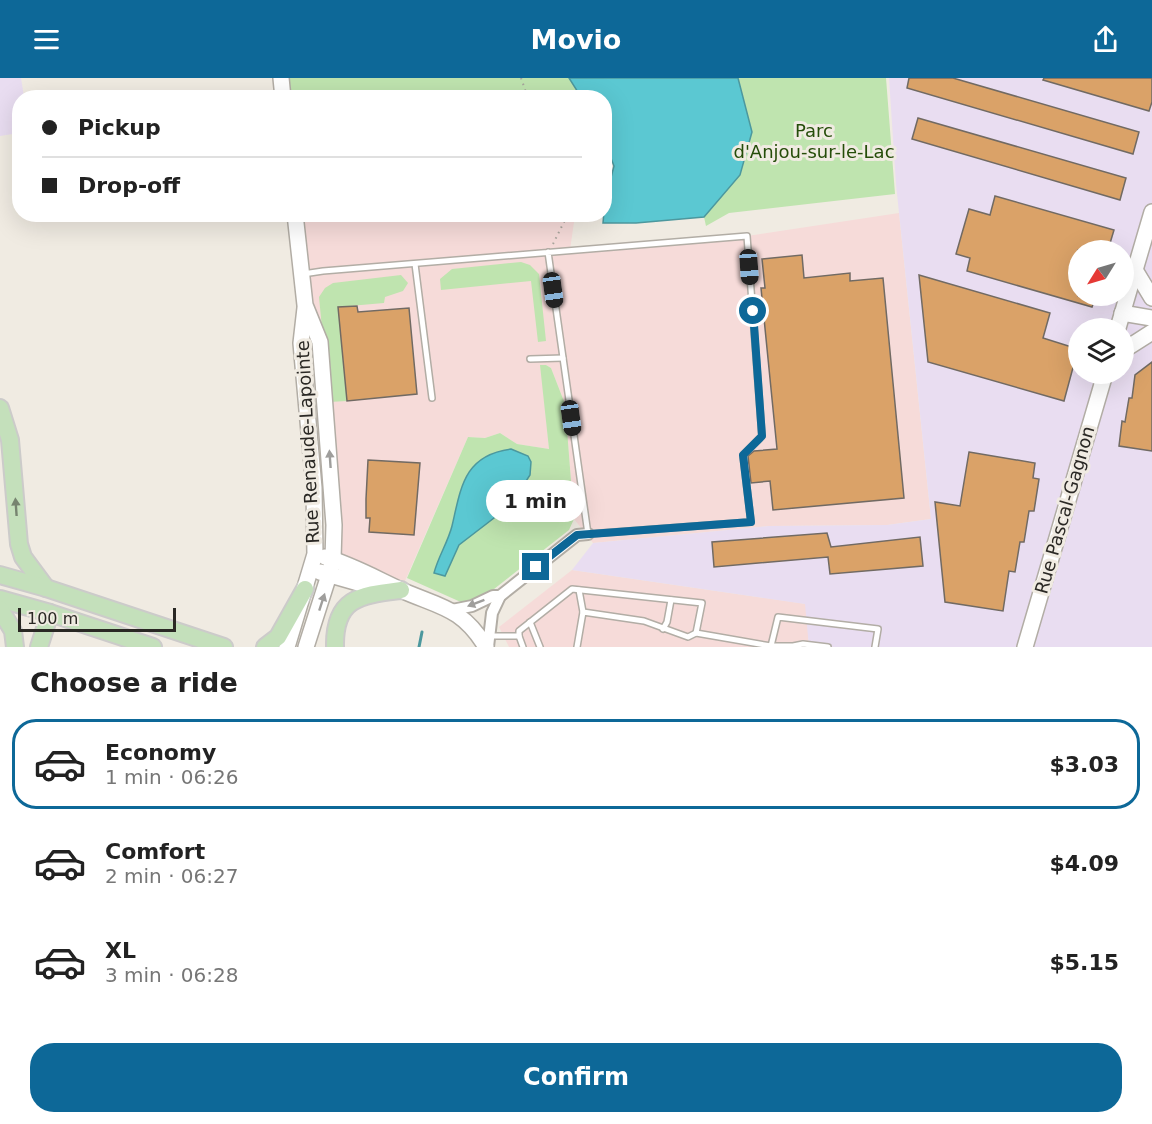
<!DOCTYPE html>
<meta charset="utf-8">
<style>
body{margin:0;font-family:"DejaVu Sans",sans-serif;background:#f2f2f2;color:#222;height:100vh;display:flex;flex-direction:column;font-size:22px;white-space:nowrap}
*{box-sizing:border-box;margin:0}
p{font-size:20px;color:#767676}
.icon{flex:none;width:33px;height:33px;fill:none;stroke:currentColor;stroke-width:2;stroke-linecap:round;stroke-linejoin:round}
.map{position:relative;height:569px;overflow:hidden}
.side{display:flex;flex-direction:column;background:#fff;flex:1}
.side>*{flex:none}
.guide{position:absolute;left:12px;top:12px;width:600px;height:132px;border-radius:24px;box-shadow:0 6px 24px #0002;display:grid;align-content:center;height:132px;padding:0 30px;background:#fff}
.needle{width:39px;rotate:233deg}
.buttons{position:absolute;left:1068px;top:162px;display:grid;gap:12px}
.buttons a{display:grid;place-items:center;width:66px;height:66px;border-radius:50%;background:#fff;box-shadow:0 6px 24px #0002;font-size:30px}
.scale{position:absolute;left:18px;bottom:15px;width:158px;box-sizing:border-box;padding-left:6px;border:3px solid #2a2824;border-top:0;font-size:16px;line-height:21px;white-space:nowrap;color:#2a2824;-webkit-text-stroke:4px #f0ebe2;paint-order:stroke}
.end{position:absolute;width:27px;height:27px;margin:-14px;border:8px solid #0d6898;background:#fff;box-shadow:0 0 0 3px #fff}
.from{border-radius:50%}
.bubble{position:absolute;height:42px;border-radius:21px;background:#fff;box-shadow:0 6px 24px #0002;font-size:20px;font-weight:700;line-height:42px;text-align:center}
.car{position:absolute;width:18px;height:36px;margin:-18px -9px;border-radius:8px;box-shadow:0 0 4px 2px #0007;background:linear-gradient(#222 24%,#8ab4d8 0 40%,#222 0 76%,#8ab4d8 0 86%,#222 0)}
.guide b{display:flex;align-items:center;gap:21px;height:57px;font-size:22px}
.guide b+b{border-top:2px solid #e0e0e0}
.guide i{width:15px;height:15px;background:#222}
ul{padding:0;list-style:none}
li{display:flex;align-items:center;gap:18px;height:90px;margin:0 12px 9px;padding:0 18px;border:3px solid transparent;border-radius:24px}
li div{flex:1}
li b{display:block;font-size:22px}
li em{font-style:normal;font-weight:700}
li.active{border-color:#0d6898}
li>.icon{width:54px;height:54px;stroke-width:1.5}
h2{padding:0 30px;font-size:27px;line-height:72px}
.button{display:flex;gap:12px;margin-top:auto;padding:12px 30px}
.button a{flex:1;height:69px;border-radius:24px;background:#0d6898;color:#fff;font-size:24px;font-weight:700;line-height:69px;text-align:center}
header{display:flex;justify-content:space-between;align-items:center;height:78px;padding:0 30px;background:#0d6898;color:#fff;font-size:27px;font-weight:700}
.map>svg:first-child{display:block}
.commercial{fill:#f6dbd9}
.industrial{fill:#e9ddf1;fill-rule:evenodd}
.green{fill:#bfe4af}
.water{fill:#5bc8d2;stroke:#4c989e;stroke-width:1.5}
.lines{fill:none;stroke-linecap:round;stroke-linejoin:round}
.stream{stroke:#4c989e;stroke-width:3}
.building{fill:#daa268;stroke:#716a63;stroke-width:1.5}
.lane-casing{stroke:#b2ada5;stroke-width:8}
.street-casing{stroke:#b2ada5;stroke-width:14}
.secondary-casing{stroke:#b2ada5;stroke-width:18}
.primary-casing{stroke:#cccbca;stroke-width:20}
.path{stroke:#a8a59d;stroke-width:2;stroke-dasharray:1.5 4.5;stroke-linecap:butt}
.lane{stroke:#fff;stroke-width:5}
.street{stroke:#fff;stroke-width:10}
.secondary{stroke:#fff;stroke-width:15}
.primary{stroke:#c4e0bb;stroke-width:16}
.oneway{fill:#9f9e9c}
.oneway2{fill:#778470}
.route{stroke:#0d6898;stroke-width:8}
.labels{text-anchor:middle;stroke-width:6;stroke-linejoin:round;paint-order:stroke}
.park-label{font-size:18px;fill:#254d09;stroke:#f0ebe2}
.street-label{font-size:18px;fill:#2a2824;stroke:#f0ebe2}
</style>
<header><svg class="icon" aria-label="menu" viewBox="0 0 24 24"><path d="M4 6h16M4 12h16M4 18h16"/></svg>Movio<svg class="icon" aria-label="share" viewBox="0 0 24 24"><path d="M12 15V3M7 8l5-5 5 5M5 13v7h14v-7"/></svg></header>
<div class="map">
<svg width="1152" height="569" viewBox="0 0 1152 569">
<rect width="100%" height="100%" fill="#f0ebe2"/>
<g class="commercial">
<polygon points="510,14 519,19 450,20"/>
<polygon points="899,135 931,441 887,447 769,448 593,465 574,441 565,326 551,290 546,287 541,287 549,371 517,366 500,355 485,360 468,359 401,512 333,481 332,409 295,137 575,137 570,172 747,158"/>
<polygon points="572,492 806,526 809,569 509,569 499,549"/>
</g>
<g class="industrial">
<polygon points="0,0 21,0 24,19 20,20 19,55 0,58"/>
<path d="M889,0H1152V569H809L805,526L572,492L593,465L769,448L887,447L931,441L896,106ZM1078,172H1124V218H1078ZM1078,250H1124V296H1078Z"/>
</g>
<g class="green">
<polygon points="281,0 569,0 581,19 519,19 510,14 450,20 283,19"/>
<polygon points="738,0 886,0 895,116 729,135 706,148 704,139 740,97 752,54"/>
<polygon points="521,184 530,187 539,196 546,263 538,264 531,203 441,212 440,201 452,191"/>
<polygon points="401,197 408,205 403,213 385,219 384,225 338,229 347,323 329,324 319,219 325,210 333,205"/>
<polygon points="540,287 546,287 551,290 565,326 574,441 569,452 480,522 463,525 407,500 468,359 485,360 500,355 517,366 549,371"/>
</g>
<g class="water">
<polygon points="569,0 738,0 752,54 740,97 704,139 636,145 603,145 605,122 614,88 605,65 604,20 581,19"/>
<path d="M511,371L528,378L531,384L530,397L519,414L494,440L459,467L445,498L434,495C438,479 448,464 452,448C461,409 464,377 511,371Z"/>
</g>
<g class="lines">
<polyline class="stream" points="419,569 422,554"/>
</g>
<g class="building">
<polygon points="909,0 953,0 1139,54 1133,76 907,10"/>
<polygon points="1044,0 1152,0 1152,24 1149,33 1043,2"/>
<polygon points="918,40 1126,100 1120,122 912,61"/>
<polygon points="995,118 1114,152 1108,172 1078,172 1078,218 1096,218 1092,229 967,193 970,180 956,176 969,131 990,137"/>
<polygon points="802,177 804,200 850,195 850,203 883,200 904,420 773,432 770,403 751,405 748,378 754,373 777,371 761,210 765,210 762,181"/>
<polygon points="919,197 1050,235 1043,260 1078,271 1064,323 928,284"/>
<polygon points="357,228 358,234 409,230 417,316 347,323 338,229"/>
<polygon points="1152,284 1152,373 1119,368 1122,343 1125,344 1129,320 1132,320 1135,297"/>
<polygon points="969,374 1035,385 1033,400 1039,401 1034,433 1029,433 1024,464 1020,464 1015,494 1009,493 1003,533 945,524 935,424 960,428"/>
<polygon points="368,382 420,385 414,457 369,454 370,440 366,440 366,421"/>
<polygon points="827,455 831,469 920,459 923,488 830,496 828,479 714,489 712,464"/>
</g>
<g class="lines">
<g class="lane-casing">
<g id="lane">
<polyline points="415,186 432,320"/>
<polyline points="303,196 323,193 747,158 762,358 743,377 751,444 588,456 548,174"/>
<polyline points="530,281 563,280"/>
<polyline points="579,512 583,534"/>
<polyline points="530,544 540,569"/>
<polyline points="663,551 667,544 671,522"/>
<polyline points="490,558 519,558"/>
<polyline points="771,568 778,539 878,551 875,569"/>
<polyline points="523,569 519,558 519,553 572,511 702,525 696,555 771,568 793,568 803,566 828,569"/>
<polyline points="577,569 583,534 644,543 688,559 696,555"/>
</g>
</g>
<g class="street-casing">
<g id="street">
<polyline points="452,532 472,528 493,518 500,518"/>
<polyline points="488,569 492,535 500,518 577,457 588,456"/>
</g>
</g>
<g class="secondary-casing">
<g id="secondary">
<polyline points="281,0 283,20"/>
<polyline points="295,136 305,227 320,264 334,447 333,481 329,497 306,569"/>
<polyline points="1135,192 1152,220"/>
<polyline points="1122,235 1152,240"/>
<polyline points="1118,250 1152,134"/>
<polyline points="1124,272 1152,254"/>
<path d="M325,479C352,487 375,500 401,512C439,529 462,529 486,569"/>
<polyline points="320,494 362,506 387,510"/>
<polyline points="287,569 315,476 314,410 301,265 305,230"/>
<polyline points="1025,569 1105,296"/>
</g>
</g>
<g class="primary-casing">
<g id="primary">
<polyline points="0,330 10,362 19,466 23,479 46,510"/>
<polyline points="0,497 46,510 224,569"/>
<polyline points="0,521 50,535 153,569"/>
<polyline points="0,531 13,553 15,569"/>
<polyline points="39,569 50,535"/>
<polyline points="265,569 278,559 305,511"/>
<path d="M335,569C334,519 361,517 401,512"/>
</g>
</g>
<g class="path">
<polyline points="521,0 528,20"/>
<polyline points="553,166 568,136"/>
</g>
<use href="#lane" class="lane"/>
<use href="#street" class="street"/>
<use href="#secondary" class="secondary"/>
<use href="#primary" class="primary"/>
</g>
<defs><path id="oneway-solid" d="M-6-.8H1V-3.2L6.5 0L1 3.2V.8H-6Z" transform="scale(1.5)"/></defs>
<g class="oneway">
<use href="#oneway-solid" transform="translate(330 381) rotate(-94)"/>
<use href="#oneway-solid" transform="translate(322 524) rotate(-72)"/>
<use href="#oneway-solid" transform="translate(476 525) rotate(159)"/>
</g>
<use class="oneway2" href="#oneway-solid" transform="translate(16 429) rotate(-94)"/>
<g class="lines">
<polyline class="route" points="536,489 577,457 751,444 743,377 762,358 753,233"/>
</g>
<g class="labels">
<g class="park-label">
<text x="814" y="59">Parc<tspan x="814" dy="21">d'Anjou-sur-le-Lac</tspan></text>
</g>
<g class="street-label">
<text transform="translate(308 364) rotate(-93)" y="6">Rue Renaude-Lapointe</text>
<text transform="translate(1065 432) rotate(-74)" y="6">Rue Pascal-Gagnon</text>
</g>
</g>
</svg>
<div class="buttons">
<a><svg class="needle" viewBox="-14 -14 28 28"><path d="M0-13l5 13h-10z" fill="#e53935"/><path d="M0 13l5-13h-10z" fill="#767676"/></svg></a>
<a><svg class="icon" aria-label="layers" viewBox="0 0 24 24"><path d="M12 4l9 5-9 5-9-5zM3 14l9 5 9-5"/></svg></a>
</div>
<div class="scale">100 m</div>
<i class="end from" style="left:753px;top:233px"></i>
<i class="end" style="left:536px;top:489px"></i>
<div class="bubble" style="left:486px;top:402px;width:99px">1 min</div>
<i class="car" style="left:749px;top:189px;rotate:176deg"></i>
<i class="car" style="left:553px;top:212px;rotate:172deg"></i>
<i class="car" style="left:571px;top:340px;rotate:172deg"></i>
<div class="guide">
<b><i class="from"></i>Pickup</b>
<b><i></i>Drop-off</b>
</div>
</div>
<section class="side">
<h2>Choose a ride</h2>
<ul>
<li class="active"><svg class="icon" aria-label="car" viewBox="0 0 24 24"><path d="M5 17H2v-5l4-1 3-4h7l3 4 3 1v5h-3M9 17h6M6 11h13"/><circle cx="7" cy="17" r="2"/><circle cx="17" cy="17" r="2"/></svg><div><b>Economy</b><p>1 min · 06:26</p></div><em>$3.03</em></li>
<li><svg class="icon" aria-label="car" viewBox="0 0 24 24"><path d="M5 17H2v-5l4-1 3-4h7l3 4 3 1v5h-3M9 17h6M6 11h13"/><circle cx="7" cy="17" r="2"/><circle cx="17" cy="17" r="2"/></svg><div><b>Comfort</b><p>2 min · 06:27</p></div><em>$4.09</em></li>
<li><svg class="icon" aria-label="car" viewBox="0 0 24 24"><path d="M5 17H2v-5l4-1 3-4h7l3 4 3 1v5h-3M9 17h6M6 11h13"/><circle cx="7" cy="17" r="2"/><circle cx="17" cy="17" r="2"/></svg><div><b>XL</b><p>3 min · 06:28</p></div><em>$5.15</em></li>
</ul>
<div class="button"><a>Confirm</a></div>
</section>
